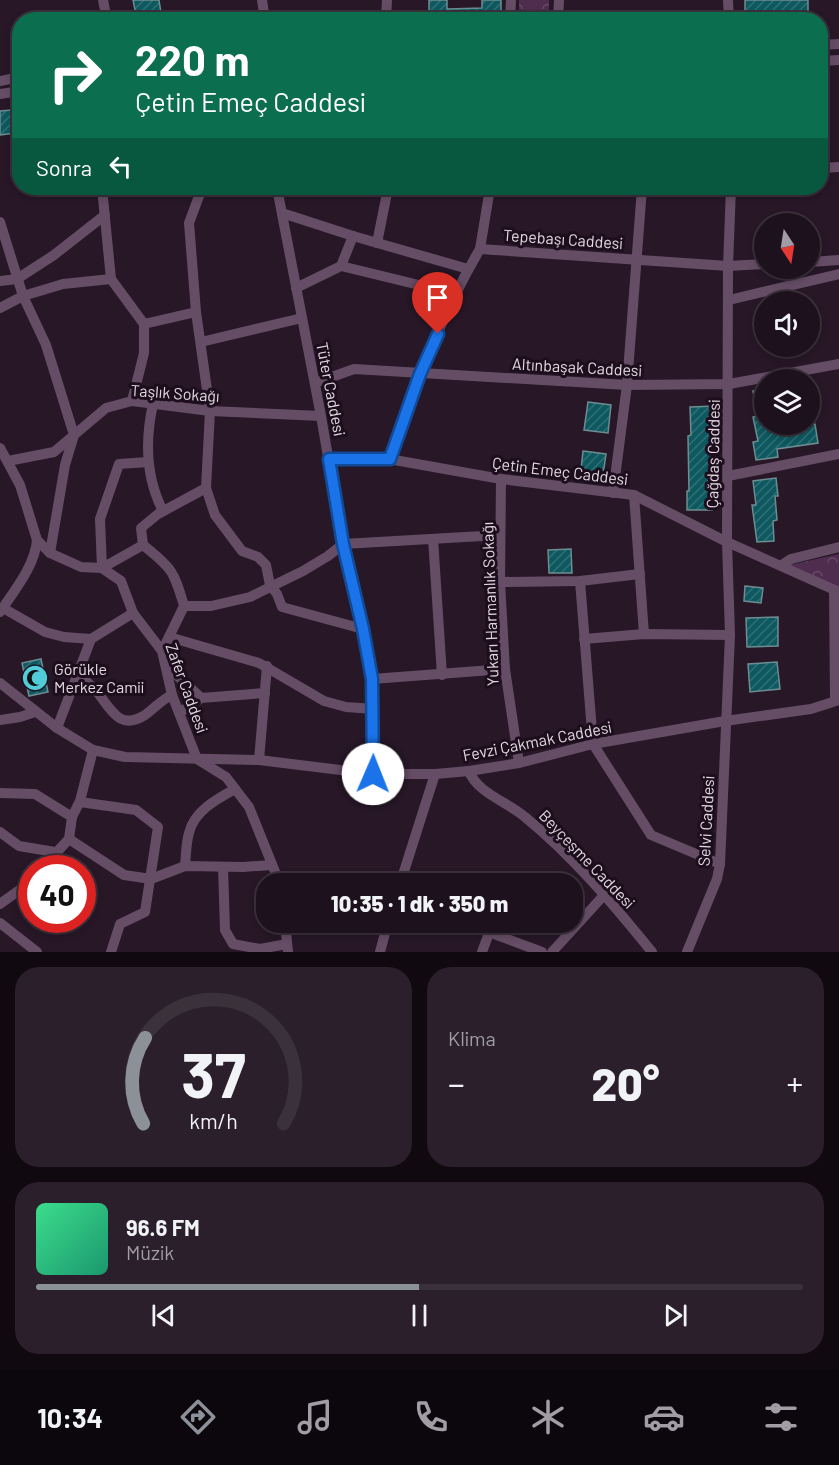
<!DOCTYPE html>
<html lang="tr">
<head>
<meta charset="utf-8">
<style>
  body { margin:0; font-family:Barlow,sans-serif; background:#2a1f2a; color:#f1f3f6; height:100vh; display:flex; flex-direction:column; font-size:22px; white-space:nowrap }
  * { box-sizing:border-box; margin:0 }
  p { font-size:20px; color:#a09da4 }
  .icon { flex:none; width:33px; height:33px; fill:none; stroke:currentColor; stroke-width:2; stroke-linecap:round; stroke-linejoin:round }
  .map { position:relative; height:952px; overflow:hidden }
  .sheet { display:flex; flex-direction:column; gap:15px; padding:15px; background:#100910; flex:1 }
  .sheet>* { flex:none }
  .hud { position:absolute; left:12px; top:12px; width:816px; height:183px; border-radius:24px; box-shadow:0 3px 9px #0003,0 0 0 2px #3b313b; background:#0b6e4f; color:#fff; overflow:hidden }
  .needle { width:39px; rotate:168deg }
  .tools { position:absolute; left:754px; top:213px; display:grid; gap:12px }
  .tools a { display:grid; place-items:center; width:66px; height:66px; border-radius:50%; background:#1d111d; box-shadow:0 3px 9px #0003,0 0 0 2px #3b313b; font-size:30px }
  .speed { position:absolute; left:18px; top:855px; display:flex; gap:12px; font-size:30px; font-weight:700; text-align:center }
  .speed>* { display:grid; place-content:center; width:78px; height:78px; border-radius:50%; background:#1d111d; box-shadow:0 3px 9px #0003,0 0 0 2px #3b313b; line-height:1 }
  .speed .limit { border:9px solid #d22; background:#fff; color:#111 }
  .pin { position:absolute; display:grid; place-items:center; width:51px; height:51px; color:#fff; margin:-62px -26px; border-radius:50% 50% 50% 0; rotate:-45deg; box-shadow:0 0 6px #0007 }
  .pin .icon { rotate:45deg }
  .me { position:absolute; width:66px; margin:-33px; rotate:1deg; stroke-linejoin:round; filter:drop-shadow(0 0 4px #0008) }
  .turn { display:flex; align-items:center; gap:21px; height:126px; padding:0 24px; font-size:27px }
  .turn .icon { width:78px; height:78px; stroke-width:2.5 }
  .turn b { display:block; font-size:42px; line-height:51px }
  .then { display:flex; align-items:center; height:57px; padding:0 24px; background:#0003; gap:12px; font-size:22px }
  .big { font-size:45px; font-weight:800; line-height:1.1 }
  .sheet .widget { flex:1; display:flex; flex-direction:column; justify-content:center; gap:9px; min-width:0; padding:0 21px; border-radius:24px; background:#2a1f2a }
  .sheet .dial { align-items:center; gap:0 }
  .dial svg { height:156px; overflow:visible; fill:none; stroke:#3b313b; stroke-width:7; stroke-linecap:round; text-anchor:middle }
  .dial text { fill:#f1f3f6; stroke:none }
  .song { display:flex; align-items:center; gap:18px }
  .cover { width:72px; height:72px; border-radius:9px; background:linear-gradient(135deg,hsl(150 70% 55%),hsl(160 70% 35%)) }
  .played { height:6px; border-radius:3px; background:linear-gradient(90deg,#8c9099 50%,#3b313b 50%) }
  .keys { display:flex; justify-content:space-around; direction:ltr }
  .heat { display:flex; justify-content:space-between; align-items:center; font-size:33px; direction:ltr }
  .sheet .tiles { flex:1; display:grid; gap:15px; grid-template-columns:1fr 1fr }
  .widget:last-child { grid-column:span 2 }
  .trip { position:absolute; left:256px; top:873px; width:327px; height:60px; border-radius:24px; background:#1d111d; box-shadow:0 3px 9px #0003,0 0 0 2px #3b313b; font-weight:800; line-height:60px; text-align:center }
  .tabs { display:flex; height:96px; justify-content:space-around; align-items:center; background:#0c070c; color:#a09da4 }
  .tabs .icon { width:42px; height:42px }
  .tabs .on { color:#8c9099 }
  .tabs b { font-size:27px; color:#f1f3f6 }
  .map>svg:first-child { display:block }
  .park { fill:url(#park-crowns) }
  .building { fill:url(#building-hatch); stroke:#6c8d91; stroke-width:1.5 }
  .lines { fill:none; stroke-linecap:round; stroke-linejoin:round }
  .minor { stroke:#664d66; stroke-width:10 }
  .route-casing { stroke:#114b97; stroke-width:15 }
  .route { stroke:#1a73e8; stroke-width:10 }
  .labels { text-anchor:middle; stroke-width:6; stroke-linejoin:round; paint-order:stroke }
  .street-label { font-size:16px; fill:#e3d8e2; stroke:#1d0e1d }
  .poi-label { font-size:16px; fill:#e3d8e2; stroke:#1d0e1d; text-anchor:start }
</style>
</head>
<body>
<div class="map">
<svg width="839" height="952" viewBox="0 0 839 952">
  <defs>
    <pattern id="park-crowns" width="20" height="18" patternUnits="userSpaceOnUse" patternTransform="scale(1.5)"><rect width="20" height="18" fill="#4e2d4e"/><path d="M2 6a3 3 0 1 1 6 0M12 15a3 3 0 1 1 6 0" fill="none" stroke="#674b67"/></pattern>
    <pattern id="building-hatch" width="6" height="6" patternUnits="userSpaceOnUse" patternTransform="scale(1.5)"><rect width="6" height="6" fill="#0e585f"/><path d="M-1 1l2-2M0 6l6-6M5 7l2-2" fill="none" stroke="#316f76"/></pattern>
  </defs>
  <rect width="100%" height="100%" fill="#271727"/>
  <g class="park">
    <rect x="519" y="0" width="30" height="19"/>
    <path d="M839,554V659L834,590L789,565Z"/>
  </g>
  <g class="building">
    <path d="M133,0H159L162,20H137Z"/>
    <path d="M429,0H447V9L482,8V0H501V20H429Z"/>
    <rect x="745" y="0" width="63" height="20"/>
    <path d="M11,110L15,133L0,135V111Z"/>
    <path d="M765,388V424H777L778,428L815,424L818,443L777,449L778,457L756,460L753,442L758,441L753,417L758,416L753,391Z"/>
    <path d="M588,402L611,405L608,433L584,430Z"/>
    <path d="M716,406L717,426H714L715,454H713L714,482H712V510H687V491H689L688,436L691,435L690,407Z"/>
    <path d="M583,451L606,454L602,482L580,479Z"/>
    <path d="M776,478L778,496H775L777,520L773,521L774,541L757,542L752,505H756L753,481Z"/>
    <path d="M571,549L572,573H549L548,550Z"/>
    <path d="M745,586L763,588L761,603L744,601Z"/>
    <path d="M778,617V646L747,647L746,618Z"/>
    <path d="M41,659L48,692L29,696L22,663Z"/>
    <path d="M777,662L780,689L750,692L748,664Z"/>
  </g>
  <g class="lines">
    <g class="minor">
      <path d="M103,0L107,20"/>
      <path d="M262,0L265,20"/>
      <path d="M728,0L729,20"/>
      <path d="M386,20L387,0"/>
      <path d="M510,20L511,0"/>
      <path d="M558,20L559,0"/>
      <path d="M820,45L839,44"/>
      <path d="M820,61L839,60"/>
      <path d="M0,81L20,77"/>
      <path d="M0,94L20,91"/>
      <path d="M820,168L839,167"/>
      <path d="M102,188L111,279L144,324"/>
      <path d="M277,188L321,416L343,544L363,629L372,679L373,774"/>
      <path d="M282,213L353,236L468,269"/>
      <path d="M0,222L23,296L46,345L74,435L65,465L50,553"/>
      <path d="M377,243L388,188"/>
      <path d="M480,249L490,188"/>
      <path d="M810,262L839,260"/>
      <path d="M341,266L353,236"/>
      <path d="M0,281L17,279L54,255L105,215"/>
      <path d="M296,288L341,266L456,294"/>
      <path d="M729,300L839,274"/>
      <path d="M0,308L23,296L63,284L111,279"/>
      <path d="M201,342L302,318"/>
      <path d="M315,383L354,369L627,385L729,384L839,364"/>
      <path d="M132,401L144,353V324L196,312"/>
      <path d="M153,404C145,440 146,478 163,511"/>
      <path d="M0,448L20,485L37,540L50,553L81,567L102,568L121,581L133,613L162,651L172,695L197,759L226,777L249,807L280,884"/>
      <path d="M329,459H389L501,479L634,495L727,542L839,592"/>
      <path d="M389,459C415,387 441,315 480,249L728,266L765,264"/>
      <path d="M8,461L54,452L106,408L132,401L210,411L321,416"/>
      <path d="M148,462L119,464L100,519L102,568L143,545L141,528L158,514L206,488L210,411L196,312L189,223L202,188"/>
      <path d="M728,476L839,454"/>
      <path d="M501,479L500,582L505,669L519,763"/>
      <path d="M206,488L215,515L242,551L258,557L266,565L270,585L277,594L282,607L363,629"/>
      <path d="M613,493L627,385L642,188"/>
      <path d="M634,495L644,634"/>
      <path d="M433,539L442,675"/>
      <path d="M343,544L500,535"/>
      <path d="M143,545C172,568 174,571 184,606L166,643"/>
      <path d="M782,565L791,559L839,547"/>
      <path d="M580,581L593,744L651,835L720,864"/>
      <path d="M500,582L580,581L640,574"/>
      <path d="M834,590L835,701"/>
      <path d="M184,606H211L250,597L303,571L328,556L343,544"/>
      <path d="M3,608L45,632L64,637L91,639"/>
      <path d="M0,612C14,591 35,566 37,540"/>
      <path d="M169,637L259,663L324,701L346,707L374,709"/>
      <path d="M584,639L644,634L730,635"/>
      <path d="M166,665L201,698"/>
      <path d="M78,674C85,680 92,686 98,693C111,710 120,731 145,715C155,708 161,700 172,695"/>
      <path d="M372,679L505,669"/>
      <path d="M0,683L57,728L93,750L125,757L259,760L373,774H435L469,771L519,763L593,744L725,721L811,709L839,700"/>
      <path d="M179,713L201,698L265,693"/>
      <path d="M0,720L20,717L35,712"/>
      <path d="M57,728L91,639L133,613"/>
      <path d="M259,760L267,666"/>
      <path d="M469,771C477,793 508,802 525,817C573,856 613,904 652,952"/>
      <path d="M0,793L35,794L72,817"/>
      <path d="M80,802L136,810L158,827L145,912L120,924L111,952"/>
      <path d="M0,832L19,846L55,852"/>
      <path d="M69,839L124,875L151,879L185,866L243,867L272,865"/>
      <path d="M185,866C186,855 186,843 189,833C194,811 217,799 235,789"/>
      <path d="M223,867L225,930L233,944L260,949L287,944"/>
      <path d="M42,868L69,839L72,817L80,801L93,750"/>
      <path d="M400,884L435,774"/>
      <path d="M0,904L32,881"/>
      <path d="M285,922L288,952"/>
      <path d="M462,922L542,952"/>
      <path d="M0,923L37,952"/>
      <path d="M380,952L388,922"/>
      <path d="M482,952L489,933"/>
      <path d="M552,952L605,894"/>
      <path d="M687,952L717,879L720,864L730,635L727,542L728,266L731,188"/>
    </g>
  </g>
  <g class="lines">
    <g class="route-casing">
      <path id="route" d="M373,774L372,679L363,629L343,544L329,459H390L420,374L438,334"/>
    </g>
    <use href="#route" class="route"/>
  </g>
  <defs>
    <g id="mosque-disc" transform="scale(1.35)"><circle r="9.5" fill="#52cbd9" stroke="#1d0e1d"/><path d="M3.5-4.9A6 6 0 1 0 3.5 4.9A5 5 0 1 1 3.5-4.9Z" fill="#111"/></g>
  </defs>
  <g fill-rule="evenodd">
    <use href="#mosque-disc" x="35" y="678"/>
  </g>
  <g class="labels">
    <g class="street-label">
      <text transform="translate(563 239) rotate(4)" y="6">Tepebaşı Caddesi</text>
      <text transform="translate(577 367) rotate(3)" y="6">Altınbaşak Caddesi</text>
      <text transform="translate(331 389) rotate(79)" y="6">Tüter Caddesi</text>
      <text transform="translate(175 393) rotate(4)" y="6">Taşlık Sokağı</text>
      <text transform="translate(713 454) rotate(-89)" y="6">Çağdaş Caddesi</text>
      <text transform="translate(560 471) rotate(7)" y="6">Çetin Emeç Caddesi</text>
      <text transform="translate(490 604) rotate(-92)" y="6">Yukarı Harmanlık Sokağı</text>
      <text transform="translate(187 688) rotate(70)" y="6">Zafer Caddesi</text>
      <text transform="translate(537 741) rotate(-11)" y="6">Fevzi Çakmak Caddesi</text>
      <text transform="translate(706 821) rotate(-87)" y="6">Selvi Caddesi</text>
      <text transform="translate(587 859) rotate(46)" y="6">Beyçeşme Caddesi</text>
    </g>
    <g class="poi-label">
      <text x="54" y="675">Görükle<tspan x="54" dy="18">Merkez Camii</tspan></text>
    </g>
  </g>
</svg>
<div class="tools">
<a><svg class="needle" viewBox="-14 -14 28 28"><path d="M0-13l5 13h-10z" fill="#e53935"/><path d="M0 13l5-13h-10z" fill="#a09da4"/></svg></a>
<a><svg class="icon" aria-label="sound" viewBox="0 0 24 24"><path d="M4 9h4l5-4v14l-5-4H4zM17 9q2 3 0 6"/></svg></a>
<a><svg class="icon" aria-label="layers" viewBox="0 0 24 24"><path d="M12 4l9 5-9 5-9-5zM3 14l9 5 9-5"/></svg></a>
</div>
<div class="speed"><div class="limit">40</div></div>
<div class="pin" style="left:438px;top:334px;background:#d93025"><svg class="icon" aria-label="arrive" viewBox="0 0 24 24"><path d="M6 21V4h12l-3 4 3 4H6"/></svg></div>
<svg class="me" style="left:373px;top:774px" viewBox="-20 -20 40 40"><circle r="19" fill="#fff"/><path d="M0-13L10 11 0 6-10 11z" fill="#1a73e8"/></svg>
<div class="trip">10:35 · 1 dk · 350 m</div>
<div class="hud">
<div class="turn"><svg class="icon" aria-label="right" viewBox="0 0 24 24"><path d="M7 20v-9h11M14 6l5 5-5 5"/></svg><div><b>220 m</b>Çetin Emeç Caddesi</div></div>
<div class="then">Sonra<svg class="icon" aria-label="left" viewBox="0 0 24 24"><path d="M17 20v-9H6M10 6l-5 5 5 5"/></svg></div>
</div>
</div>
<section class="sheet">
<div class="tiles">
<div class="widget dial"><svg viewBox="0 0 100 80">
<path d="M14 69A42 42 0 1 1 86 69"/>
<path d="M14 69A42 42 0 0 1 15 25" stroke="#8c9099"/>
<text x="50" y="56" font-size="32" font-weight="700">37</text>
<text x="50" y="72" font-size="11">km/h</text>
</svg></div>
<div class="widget"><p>Klima</p>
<div class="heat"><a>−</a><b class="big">20°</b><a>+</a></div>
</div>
<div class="widget">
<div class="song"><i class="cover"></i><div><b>96.6 FM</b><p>Müzik</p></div></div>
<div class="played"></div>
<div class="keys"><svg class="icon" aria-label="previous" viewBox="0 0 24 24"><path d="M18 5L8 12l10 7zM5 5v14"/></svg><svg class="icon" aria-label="pause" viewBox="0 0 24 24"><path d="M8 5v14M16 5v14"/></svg><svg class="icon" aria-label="next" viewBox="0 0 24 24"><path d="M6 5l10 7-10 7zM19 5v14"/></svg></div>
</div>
</div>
</section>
<nav class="tabs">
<b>10:34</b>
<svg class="icon on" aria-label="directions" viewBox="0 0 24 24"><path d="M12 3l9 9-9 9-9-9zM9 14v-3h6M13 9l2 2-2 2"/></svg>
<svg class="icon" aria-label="music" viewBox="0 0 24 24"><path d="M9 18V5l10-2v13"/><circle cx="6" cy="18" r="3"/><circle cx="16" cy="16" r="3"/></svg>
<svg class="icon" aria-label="phone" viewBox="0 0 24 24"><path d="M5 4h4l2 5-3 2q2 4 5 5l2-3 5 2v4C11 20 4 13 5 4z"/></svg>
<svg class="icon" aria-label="climate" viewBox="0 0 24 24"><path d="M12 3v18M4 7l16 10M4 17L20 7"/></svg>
<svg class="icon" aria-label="car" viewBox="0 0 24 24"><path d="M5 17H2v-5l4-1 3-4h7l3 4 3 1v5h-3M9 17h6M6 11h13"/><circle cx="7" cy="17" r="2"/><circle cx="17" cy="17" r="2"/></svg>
<svg class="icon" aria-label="filters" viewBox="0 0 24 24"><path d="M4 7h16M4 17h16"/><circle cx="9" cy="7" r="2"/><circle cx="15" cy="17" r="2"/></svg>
</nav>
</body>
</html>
